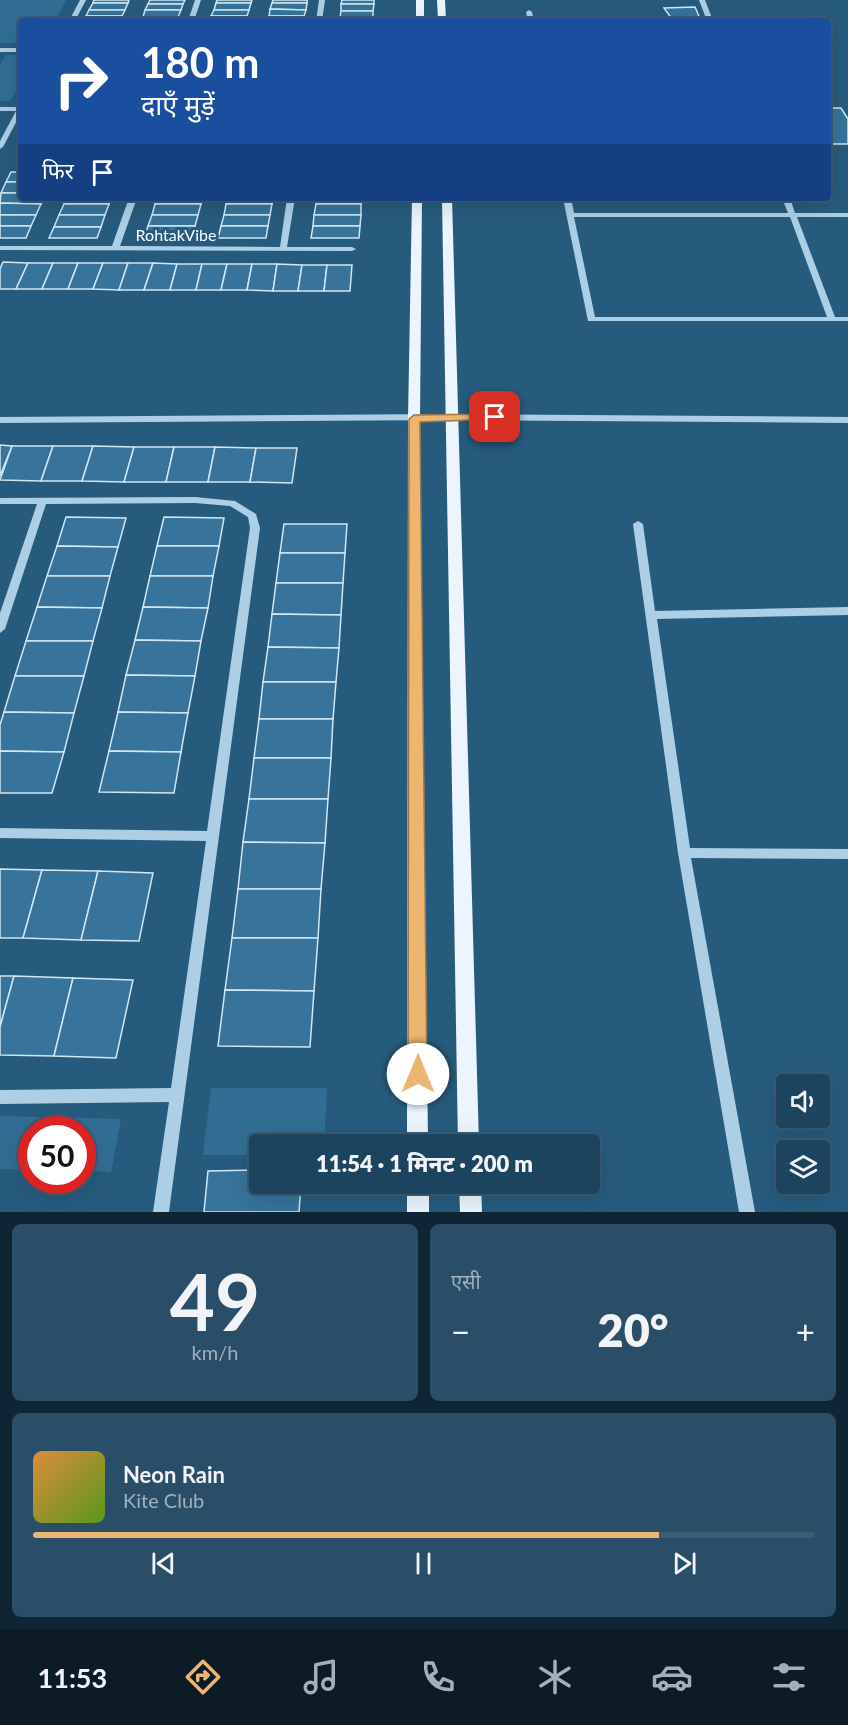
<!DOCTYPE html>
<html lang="hi">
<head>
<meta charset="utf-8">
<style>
  body { margin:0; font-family:Lato,"Noto Sans Devanagari",sans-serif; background:#2a4e67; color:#f1f3f6; height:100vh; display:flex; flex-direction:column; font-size:22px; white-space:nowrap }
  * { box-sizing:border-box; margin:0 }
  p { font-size:20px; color:#a0b0bc }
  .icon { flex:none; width:33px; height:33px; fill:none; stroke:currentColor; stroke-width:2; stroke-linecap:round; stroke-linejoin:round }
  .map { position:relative; height:1212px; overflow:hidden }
  .sheet { display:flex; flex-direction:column; gap:12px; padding:12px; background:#102534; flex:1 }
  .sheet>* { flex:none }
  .banner { position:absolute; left:18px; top:18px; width:813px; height:183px; border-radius:6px; box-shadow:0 6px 24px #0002,0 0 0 2px #3b5c73; background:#1a4fa0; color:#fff; overflow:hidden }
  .fabs { position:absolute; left:776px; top:1074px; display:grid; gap:12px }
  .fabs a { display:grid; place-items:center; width:54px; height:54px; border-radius:6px; background:#1d445e; box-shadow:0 6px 24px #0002,0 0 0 2px #3b5c73; font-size:30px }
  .speed { position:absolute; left:18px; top:1116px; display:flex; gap:12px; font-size:30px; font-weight:700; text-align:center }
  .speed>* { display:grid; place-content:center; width:78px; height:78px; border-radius:50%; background:#1d445e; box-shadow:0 6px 24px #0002,0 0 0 2px #3b5c73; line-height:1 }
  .speed .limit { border:9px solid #d22; background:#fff; color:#111 }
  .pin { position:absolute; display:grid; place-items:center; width:51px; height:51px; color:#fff; margin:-26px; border-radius:12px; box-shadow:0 3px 9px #0006 }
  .me { position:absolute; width:66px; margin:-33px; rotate:0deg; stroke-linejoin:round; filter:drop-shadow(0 0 4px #0008) }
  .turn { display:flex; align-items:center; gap:21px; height:126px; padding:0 24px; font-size:27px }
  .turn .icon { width:78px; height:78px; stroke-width:2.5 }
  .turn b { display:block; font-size:42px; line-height:51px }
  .then { display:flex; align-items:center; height:57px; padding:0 24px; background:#0003; gap:12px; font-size:22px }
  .big { font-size:45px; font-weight:800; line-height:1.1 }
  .sheet .card { flex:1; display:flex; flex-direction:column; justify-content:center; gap:9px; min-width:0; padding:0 21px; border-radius:9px; background:#2a4e67 }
  .sheet .dial { align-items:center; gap:0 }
  .dial b { font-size:78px; line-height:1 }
  .song { display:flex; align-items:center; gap:18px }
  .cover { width:72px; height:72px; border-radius:9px; background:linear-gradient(135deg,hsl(30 70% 55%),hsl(90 70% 35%)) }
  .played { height:6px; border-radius:3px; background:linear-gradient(90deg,#edb572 80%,#3b5c73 80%) }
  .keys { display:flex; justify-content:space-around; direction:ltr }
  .heat { display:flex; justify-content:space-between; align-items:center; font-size:33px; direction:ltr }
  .sheet .tiles { flex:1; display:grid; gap:12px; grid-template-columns:1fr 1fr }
  .card:last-child { grid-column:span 2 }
  .trip { position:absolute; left:249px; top:1134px; width:351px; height:60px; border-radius:6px; background:#1d445e; box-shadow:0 6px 24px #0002,0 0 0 2px #3b5c73; font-weight:800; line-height:60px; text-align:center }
  .dock { display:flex; height:96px; justify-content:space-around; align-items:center; background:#0c1b26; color:#a0b0bc }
  .dock .icon { width:42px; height:42px }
  .dock .selected { color:#edb572 }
  .dock b { font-size:27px; color:#f1f3f6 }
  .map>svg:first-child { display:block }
  .green { fill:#326e94 }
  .building { fill:#37739a; stroke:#cfe6f4; stroke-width:1.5 }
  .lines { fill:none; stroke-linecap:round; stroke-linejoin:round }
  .minor { fill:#accfe5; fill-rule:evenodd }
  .major { fill:#ecf5fd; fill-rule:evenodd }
  .route { fill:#edb572; stroke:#9a764a; stroke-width:1.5 }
  .labels { text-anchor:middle; stroke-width:6; stroke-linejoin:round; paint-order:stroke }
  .far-street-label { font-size:16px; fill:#fff; stroke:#275b7d }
</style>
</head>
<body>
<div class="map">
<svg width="848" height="1212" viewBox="0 0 848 1212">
  <rect width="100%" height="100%" fill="#275b7d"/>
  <g class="green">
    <path d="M0,0H66L55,21H21V43H0Z"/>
    <path d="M6,55H21V83L10,101H0V65Z"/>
    <path d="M211,1088H327L324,1144H260L259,1155H203Z"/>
    <path d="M0,1116L121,1119L111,1172L83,1171L82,1130H32L31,1170L0,1169Z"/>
  </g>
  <g class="building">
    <path d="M94,0H129L128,3H93Z"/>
    <path d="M150,0H185L183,4H148Z"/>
    <path d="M217,0H252L251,3H216Z"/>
    <path d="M273,0H307V3H272Z"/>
    <path d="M342,0H374V4H341Z"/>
    <path d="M93,3H128L125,10H89Z"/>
    <path d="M216,3H251L249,10H214Z"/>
    <path d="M272,3H307L306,10L270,9Z"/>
    <path d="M148,4H183L181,10H145Z"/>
    <path d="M341,4H374L373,11H341Z"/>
    <path d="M695,7L701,21L672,19L664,8Z"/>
    <path d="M270,9L306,10L304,16H269Z"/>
    <path d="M89,10H125L122,16H86Z"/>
    <path d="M145,10H181L178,17H143Z"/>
    <path d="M214,10H249L247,16H211Z"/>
    <path d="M341,11H373V18H340Z"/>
    <path d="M86,16H122L120,21H83Z"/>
    <path d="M211,16H247L246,21H210Z"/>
    <path d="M269,16H304L303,21H267Z"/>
    <path d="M143,17H178L177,21H141Z"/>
    <path d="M340,18H373V21H339Z"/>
    <path d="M828,108H841L848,119V144H829Z"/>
    <path d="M11,172H21V182H6Z"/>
    <path d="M6,182H21V193H1Z"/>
    <path d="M1,193H21V198H44L41,204L0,203Z"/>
    <path d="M66,198H112L109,204H64Z"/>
    <path d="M157,198H203L201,204H155Z"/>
    <path d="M228,198H273L272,204H226Z"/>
    <path d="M316,198H362L361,204H316Z"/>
    <path d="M0,203L41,204L36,215H0Z"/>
    <path d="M64,204H109L105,215H59Z"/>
    <path d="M155,204H201L198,215H152Z"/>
    <path d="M226,204H272L270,215H224Z"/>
    <path d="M316,204H361V215H314Z"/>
    <path d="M0,215H36L31,226H0Z"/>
    <path d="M59,215H105L101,227H54Z"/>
    <path d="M152,215H198L195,226H148Z"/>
    <path d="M224,215H270L268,226H221Z"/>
    <path d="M314,215H361L360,226H313Z"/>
    <path d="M0,226H31L26,238H0Z"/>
    <path d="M148,226H195L192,238H144Z"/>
    <path d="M221,226H268L266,238H218Z"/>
    <path d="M313,226H360L359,238H311Z"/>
    <path d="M54,227H101L97,238H49Z"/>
    <path d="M3,262L28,263L16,289H0V269Z"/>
    <path d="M28,263H53L42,289H16Z"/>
    <path d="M53,263H78L68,289H42Z"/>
    <path d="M78,263H103L93,289H68Z"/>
    <path d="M103,263H128L119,290L93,289Z"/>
    <path d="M128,263H153L144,290H119Z"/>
    <path d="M153,263L177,264L170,290H144Z"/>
    <path d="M177,264H202L196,290H170Z"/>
    <path d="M202,264H227L221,290H196Z"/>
    <path d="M227,264H252L247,290H221Z"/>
    <path d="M252,264H277L273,291L247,290Z"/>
    <path d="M277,264L302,265L298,291H273Z"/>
    <path d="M302,265H327L324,291H298Z"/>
    <path d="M327,265H352L350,291H324Z"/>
    <path d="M0,445L12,446L0,476Z"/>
    <path d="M12,446H53L41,481L0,480Z"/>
    <path d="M53,446H93L82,481H41Z"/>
    <path d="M93,446L134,447L124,482L82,481Z"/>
    <path d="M134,447H174L166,482H124Z"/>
    <path d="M174,447H215L208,482H166Z"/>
    <path d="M215,447L256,448L250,482H208Z"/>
    <path d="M256,448H297L292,483L250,482Z"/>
    <path d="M66,517L126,518L118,547L57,546Z"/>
    <path d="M164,517L224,518L219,546H157Z"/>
    <path d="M284,524H347L345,553H280Z"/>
    <path d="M57,546L118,547L110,576H47Z"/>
    <path d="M157,546H219L213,576H150Z"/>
    <path d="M280,553H345L343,583H276Z"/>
    <path d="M47,576H110L102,608L37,607Z"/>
    <path d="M150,576H213L208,608L143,607Z"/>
    <path d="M276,583H343L341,615L272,614Z"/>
    <path d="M37,607L102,608L93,641H26Z"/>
    <path d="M143,607L208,608L201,641L135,640Z"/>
    <path d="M272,614L341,615L339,648L268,647Z"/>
    <path d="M135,640L201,641L195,676L126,675Z"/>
    <path d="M26,641H93L84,676H15Z"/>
    <path d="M268,647L339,648L336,682H263Z"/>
    <path d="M126,675L195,676L188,713L118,712Z"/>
    <path d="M15,676H84L74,713L4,712Z"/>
    <path d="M263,682H336L333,719H259Z"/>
    <path d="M4,712L74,713L64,752L0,751V725Z"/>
    <path d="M118,712L188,713L181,752L109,751Z"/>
    <path d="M259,719H333L331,758H254Z"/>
    <path d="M0,751L64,752L52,793H0Z"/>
    <path d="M109,751L181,752L174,793L99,792Z"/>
    <path d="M254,758H331L328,799H249Z"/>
    <path d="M249,799H328L325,843L243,842Z"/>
    <path d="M243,842L325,843L321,889H238Z"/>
    <path d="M0,869L42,870L23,938H0Z"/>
    <path d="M42,870L98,871L81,940L23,938Z"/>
    <path d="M98,871L153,873L139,941L81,940Z"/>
    <path d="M238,889H321L318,938H232Z"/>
    <path d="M232,938H318L314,991L225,990Z"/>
    <path d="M0,976H14L0,1027Z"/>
    <path d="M14,976L73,978L54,1056L0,1055V1027Z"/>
    <path d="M73,978L133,980L116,1058L54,1056Z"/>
    <path d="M225,990L314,991L310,1047L218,1046Z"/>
    <path d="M260,1170V1184H301L299,1212H204L208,1171Z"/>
  </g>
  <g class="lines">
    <g class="minor">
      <path d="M80,0H86L75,21H69Z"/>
      <path d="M195,0H201L194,21H188Z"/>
      <path d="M319,0H325L322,21H316Z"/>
      <path d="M699,0H705L713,21H707Z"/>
      <path d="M529,10L532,12L534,21H528L526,12Z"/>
      <rect x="0" y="48" width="21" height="4"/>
      <path d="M0,107H21V113L3,147L0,149V141L16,111H0Z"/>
      <path d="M129,198H137L120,246L280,247L287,198H295L287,247H352L356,249L352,251L0,250V246H112Z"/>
      <path d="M563,198H571L574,213H788L782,198H790L795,213H848V217H797L835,317H848V321H588ZM574,217H790L827,317H595Z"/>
      <path d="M450,414L848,417V423L450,420L0,423V417Z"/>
      <path d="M195,497L235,501L256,514L260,528L169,1212H153L169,1102L0,1104V1090L171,1088L206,841L0,838V828L207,831L250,528L248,517L230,506L195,503L46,504L5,629L0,633V613L37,504H0V498Z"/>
      <path d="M638,521L643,524L655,611L848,607V615L657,619L690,848L848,849V859L691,858L755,1212H739L678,853L633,524Z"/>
    </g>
    <g class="major">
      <rect x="416" y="0" width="8" height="21"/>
      <path d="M437,0H445L446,21H438Z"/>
      <path d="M412,198H422L420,419L428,1144H407L408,419Z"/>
      <path d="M442,198H452L479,1144H458Z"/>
      <rect x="407" y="1184" width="22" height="28"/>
      <path d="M459,1184H481L482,1212H460Z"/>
    </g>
  </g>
  <path class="route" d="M495,414L499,415V419L420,422L427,1074L424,1080L418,1083L411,1080L408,1074L409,419L414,415Z"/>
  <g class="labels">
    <g class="far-street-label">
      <text x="176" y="241">RohtakVibe</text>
    </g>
  </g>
</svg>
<div class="fabs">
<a><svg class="icon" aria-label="sound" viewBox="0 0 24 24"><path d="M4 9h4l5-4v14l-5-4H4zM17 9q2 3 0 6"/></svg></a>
<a><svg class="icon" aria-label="layers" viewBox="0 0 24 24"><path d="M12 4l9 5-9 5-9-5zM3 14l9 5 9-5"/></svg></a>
</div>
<div class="speed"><div class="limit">50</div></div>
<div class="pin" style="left:495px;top:417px;background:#d93025"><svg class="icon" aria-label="arrive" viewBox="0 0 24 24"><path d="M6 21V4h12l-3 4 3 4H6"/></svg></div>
<svg class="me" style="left:418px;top:1074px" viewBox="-20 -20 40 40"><circle r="19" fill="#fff"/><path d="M0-13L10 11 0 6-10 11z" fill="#edb572"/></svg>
<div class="trip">11:54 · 1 मिनट · 200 m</div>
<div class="banner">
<div class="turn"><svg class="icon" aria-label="right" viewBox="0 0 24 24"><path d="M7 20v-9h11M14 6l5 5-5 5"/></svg><div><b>180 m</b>दाएँ मुड़ें</div></div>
<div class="then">फिर<svg class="icon" aria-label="arrive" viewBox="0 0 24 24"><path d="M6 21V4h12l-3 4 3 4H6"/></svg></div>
</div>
</div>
<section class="sheet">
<div class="tiles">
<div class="card dial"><b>49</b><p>km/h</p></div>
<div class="card"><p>एसी</p>
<div class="heat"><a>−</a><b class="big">20°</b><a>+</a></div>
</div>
<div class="card">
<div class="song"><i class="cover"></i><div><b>Neon Rain</b><p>Kite Club</p></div></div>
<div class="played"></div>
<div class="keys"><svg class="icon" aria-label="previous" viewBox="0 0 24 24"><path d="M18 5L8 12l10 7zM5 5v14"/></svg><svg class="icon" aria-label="pause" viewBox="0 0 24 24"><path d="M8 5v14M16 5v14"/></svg><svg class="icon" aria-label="next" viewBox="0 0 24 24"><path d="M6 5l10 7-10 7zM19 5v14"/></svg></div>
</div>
</div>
</section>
<nav class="dock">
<b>11:53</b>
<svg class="icon selected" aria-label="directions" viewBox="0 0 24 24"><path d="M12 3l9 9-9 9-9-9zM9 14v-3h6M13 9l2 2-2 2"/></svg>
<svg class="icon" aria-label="music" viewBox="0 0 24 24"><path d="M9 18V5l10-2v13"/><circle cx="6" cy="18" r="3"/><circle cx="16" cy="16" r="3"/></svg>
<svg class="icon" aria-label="phone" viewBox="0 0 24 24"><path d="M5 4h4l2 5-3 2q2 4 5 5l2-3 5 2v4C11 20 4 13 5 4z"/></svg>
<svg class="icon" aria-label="climate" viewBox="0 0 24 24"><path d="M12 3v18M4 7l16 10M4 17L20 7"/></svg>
<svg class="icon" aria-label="car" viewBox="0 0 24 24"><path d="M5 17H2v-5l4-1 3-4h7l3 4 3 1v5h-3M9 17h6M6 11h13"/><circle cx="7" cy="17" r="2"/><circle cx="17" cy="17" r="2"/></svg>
<svg class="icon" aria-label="filters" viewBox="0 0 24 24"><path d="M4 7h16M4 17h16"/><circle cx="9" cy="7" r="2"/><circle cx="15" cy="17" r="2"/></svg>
</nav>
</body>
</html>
